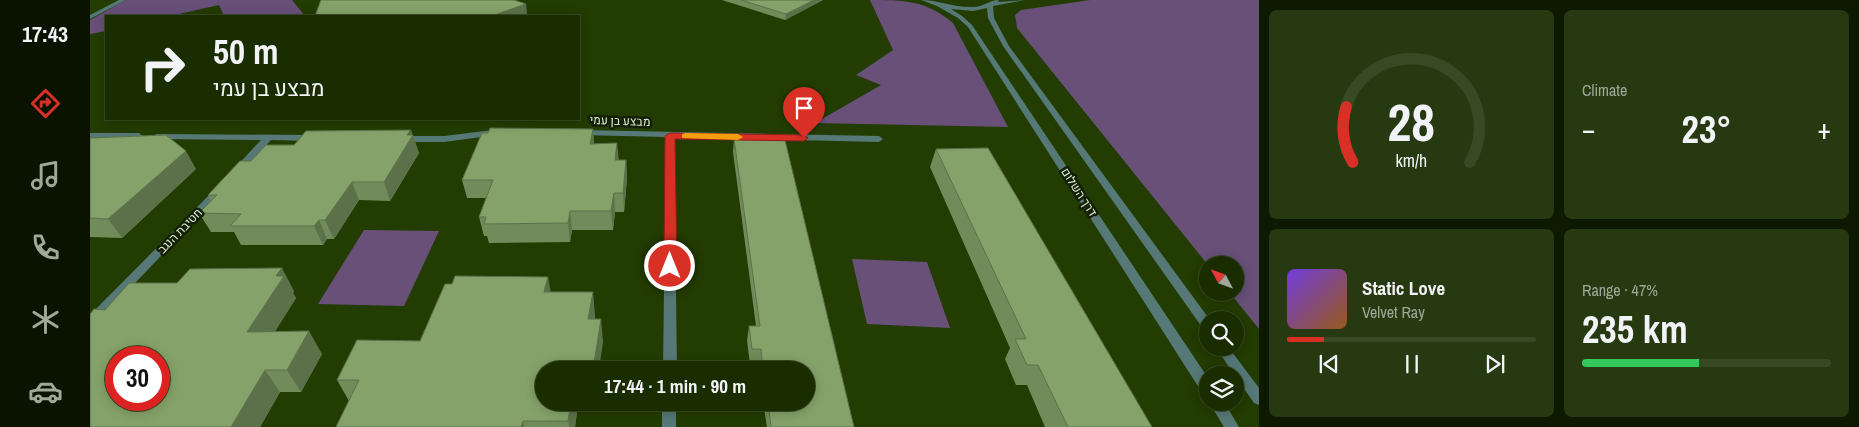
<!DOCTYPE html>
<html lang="en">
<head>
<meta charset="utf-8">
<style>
  body { margin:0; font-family:"Archivo Narrow",Heebo,sans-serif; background:#273910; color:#f1f3f6; height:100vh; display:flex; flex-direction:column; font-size:19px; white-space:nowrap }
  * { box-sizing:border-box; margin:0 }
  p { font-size:16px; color:#9fa899 }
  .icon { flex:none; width:28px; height:28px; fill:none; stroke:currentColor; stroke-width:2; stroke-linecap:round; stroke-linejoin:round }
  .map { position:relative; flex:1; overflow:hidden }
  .panel { display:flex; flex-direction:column; gap:10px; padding:10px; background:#0e1901; width:600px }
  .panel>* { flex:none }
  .banner { position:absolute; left:15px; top:15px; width:475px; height:105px; border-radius:0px; box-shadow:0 2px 12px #0003,0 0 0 1px #384923; background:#1a2d01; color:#f1f3f6; overflow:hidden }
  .needle { width:32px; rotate:311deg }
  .controls { position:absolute; left:1109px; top:256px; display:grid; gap:10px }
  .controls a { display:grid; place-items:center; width:45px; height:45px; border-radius:50%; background:#1a2d01; box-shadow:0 2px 12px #0003,0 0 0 1px #384923; font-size:25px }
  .speed { position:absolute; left:15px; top:346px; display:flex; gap:10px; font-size:25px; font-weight:700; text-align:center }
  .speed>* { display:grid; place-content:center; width:65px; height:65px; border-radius:50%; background:#1a2d01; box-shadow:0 2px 12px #0003,0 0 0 1px #384923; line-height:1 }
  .speed .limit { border:8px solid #d22; background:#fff; color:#111 }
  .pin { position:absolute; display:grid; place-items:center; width:42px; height:42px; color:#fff; margin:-51px -21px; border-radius:50% 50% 50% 0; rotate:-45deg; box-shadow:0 0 5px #0007 }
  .pin .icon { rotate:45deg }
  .me { position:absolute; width:55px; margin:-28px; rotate:0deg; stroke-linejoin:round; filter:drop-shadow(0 0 4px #0008) }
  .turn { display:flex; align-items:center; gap:18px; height:105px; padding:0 25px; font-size:22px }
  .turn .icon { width:65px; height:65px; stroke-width:2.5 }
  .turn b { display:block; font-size:35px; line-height:42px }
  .big { font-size:38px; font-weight:700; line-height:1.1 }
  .panel .widget { flex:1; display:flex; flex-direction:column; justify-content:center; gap:8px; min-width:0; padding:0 18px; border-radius:8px; background:#273910 }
  .panel .dial { align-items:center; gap:0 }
  .dial svg { height:130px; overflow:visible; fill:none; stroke:#384923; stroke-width:7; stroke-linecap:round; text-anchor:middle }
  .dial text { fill:#f1f3f6; stroke:none }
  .song { display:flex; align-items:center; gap:15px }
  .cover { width:60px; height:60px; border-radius:8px; background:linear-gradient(135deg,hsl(260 70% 55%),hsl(30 70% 35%)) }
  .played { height:5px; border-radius:2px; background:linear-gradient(90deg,#d93025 15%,#384923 15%) }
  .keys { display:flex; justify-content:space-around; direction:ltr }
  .heat { display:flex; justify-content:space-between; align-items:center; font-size:28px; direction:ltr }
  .charge { height:8px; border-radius:4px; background:linear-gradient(90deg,#34c759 47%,#384923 0) }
  .panel .tiles { flex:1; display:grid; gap:10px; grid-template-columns:repeat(2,1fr) }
  .trip { position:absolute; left:445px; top:361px; width:280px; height:50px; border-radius:25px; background:#1a2d01; box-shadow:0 2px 12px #0003,0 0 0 1px #384923; font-weight:700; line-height:50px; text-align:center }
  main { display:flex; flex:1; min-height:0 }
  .tab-bar { display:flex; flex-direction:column; width:90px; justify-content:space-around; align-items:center; background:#0a1200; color:#9fa899 }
  .tab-bar .icon { width:35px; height:35px }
  .tab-bar .current { color:#d93025 }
  .tab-bar b { font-size:22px; color:#f1f3f6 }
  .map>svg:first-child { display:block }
  .green { fill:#685079 }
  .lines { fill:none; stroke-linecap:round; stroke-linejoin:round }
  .minor { fill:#567977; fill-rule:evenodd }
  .tertiary { fill:#567977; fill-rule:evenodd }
  .wall { fill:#728b5a }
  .shaded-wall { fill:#5c714a }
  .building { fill:#84a269; stroke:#5c714a; fill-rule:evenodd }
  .route { fill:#d93025; stroke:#8d1f18 }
  .slow { fill:#f59e0b }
  .labels { text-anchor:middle; stroke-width:5; stroke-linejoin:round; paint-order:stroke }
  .street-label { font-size:12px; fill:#deefd1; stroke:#141f08 }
</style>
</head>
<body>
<main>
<nav class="tab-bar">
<b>17:43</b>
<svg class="icon current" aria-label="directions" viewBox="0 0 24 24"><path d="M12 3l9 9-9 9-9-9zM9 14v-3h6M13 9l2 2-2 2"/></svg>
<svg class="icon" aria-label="music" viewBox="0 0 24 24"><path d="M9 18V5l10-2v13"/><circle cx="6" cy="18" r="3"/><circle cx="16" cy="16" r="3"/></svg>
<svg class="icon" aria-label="phone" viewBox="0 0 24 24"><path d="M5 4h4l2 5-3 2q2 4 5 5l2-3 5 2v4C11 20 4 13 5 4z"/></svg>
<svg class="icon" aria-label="climate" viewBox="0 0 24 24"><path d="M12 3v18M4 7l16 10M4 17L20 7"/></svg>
<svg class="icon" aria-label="car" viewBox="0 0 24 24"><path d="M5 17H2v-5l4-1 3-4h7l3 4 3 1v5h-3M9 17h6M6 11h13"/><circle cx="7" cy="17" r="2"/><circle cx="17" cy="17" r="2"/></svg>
</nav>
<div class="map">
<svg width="1169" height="427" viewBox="0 0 1169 427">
  <rect width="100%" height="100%" fill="#233c01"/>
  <g class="green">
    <path d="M36,0H202L215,16H134L129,5L80,16H16V31L0,34V20Z"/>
    <path d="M780,0C813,0 836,0 863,23L918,127L725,123L791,85L766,75L803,50Z"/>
    <path d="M1000,0H1169V329L1140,293L1145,292V265H1118L927,28L925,15L931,10Z"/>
    <path d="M274,230L349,231L314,306L228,304Z"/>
    <path d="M762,259L837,262L860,328L777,324Z"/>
  </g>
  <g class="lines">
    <g class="minor">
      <path d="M29,0H36L0,19V15Z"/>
      <path d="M411,129L415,132L414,134L354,142H311L307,139L311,136H354Z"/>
      <path d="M491,130L789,136L793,139L789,142L584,137L587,370H573L576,137L488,135V131Z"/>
      <path d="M0,133H49L53,136L49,139H0Z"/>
      <path d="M66,134L224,135L228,138L224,141L181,140L150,173L147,174L142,171L144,169L171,140L63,139L62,137Z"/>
      <path d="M130,186L133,187L135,189L133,191L4,326L0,328V315L127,187Z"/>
      <rect x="572" y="402" width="14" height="25"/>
    </g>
    <g class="tertiary">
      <path d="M831,0C848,0 865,8 883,7C893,7 900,0 909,0L908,2L935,0L903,6L904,18L919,46L1120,320H1118V332L1114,330L913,46L898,18L897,8L883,11L861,9L872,16L882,25L1118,378V396L1113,394L878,27L868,18L847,6Z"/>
      <path d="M1126,348H1139L1169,388V405L1164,403Z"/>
      <path d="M1119,402H1134L1149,427H1134Z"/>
    </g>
  </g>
  <g class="wall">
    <path d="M632,0H733L695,20Z"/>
    <path d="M503,129L504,144L528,160H536L537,178L534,212H525L523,230H482L480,242L399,243L397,236H394L389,217L396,198H377L372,180Z"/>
    <path d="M322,135L329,153L300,201L269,200L244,239H237L233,245H151L144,232H121L109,213L121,201L118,195L161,161L204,145Z"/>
    <path d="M0,138L106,169L32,238L0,237Z"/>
    <path d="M644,139L764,427H677L673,402H716V370H669V364H660L657,341L659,326H666L643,152Z"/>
    <path d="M846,149L1062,427H955L937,385H926L915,359L920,348L840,167Z"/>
    <path d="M204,291L203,293L206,298L185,331L232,354L211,392H190L170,427H0L15,310Z"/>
    <path d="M461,292L505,315V319L513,342L454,370V402H504V404H488L485,427H246L259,401L247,380L330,341Z"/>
  </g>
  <g class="shaded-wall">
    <path d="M724,0H733L695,20L696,14Z"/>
    <path d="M436,4L437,14L432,16H402Z"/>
    <path d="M503,129L504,147L500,144Z"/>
    <path d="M321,130L329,153L300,201L294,182Z"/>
    <path d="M527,143L529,161L525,160Z"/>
    <path d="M96,151L106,169L32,238L18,219Z"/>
    <path d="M536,160L537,178L534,212L533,193Z"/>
    <path d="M262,182L269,200L244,239L235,220Z"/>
    <path d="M524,193L525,212L523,230L521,211Z"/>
    <path d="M480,211L482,230L480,242L478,223Z"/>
    <path d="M229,220L237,239L233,245L224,226Z"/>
    <path d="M192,268L204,291L203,293L206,298L171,354L157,332L186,276Z"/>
    <path d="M458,277L462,299L454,292Z"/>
    <path d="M503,292L505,315L501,341L498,319Z"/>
    <path d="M511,319L513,342L509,370H503Z"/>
    <path d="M219,331L232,354L211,392L197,370Z"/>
    <path d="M175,370L190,392L170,427H141Z"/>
    <path d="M481,402H488V404L485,427H479L478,421Z"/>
    <path d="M433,421L434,427H431Z"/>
  </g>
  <g class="building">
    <path d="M231,0H424L436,4L402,16H225Z"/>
    <path d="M651,0H724L696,14Z"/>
    <path d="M400,128L503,129L500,144L527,143L525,160H536L533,193H524L521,211H480L478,223L394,224L396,217H389L403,180H372L392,133H398Z"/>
    <path d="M321,130L317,135H323L294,182H262L235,220H229L224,226H140L151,214L109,213L127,195H118L150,161H161L176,145H204L216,131Z"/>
    <path d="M76,135L96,151L18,219L0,218V138Z"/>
    <path d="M694,136L764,427H681L678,402H716V370H673L671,349H662L659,326H670L644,139Z"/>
    <path d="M898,148L1062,427H978L948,365H937L925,339H936L846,149Z"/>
    <path d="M192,268L186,276H194L157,332L219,331L197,370H175L141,427H0V314L4,309L15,310L39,283H87L100,269ZM26,358H69V400H26Z"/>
    <path d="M365,276L458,277L454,292H503L498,319H511L503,370H454V402H481L478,421H433L431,427H246L269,380H247L267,340L330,341L355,284H362Z"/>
  </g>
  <path class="route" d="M580,133L714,135L718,138L714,141L585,139L587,266L580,271L574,266L575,136Z"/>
  <path class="slow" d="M595,133L648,134L653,137L648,140L592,138V134Z"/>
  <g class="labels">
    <g class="street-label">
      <text transform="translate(530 121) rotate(2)" y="4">מבצע בן עמי</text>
      <text transform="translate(989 192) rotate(57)" y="4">דרך השלום</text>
      <text transform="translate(90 231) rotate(-46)" y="4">חטיבת הנגב</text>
    </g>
  </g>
</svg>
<div class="controls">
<a><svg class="needle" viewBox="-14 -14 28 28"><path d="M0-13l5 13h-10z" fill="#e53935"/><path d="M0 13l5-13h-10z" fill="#9fa899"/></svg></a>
<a><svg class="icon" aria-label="search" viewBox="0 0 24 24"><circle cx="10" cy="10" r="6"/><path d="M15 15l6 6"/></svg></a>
<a><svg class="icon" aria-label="layers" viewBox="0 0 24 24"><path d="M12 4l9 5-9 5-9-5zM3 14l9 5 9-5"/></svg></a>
</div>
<div class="speed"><div class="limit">30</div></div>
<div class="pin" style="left:714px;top:138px;background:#d93025"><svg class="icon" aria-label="arrive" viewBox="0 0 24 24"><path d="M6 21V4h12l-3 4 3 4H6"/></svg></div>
<svg class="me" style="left:580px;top:266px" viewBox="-20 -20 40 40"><circle r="17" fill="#d93025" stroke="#fff" stroke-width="3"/><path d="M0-11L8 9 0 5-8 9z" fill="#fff"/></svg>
<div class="trip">17:44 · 1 min · 90 m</div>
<div class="banner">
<div class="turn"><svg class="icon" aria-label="right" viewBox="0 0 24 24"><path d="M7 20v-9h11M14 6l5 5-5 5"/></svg><div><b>50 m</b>מבצע בן עמי</div></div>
</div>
</div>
<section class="panel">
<div class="tiles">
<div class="widget dial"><svg viewBox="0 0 100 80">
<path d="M14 69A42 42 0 1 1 86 69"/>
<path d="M14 69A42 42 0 0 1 10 35" stroke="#d93025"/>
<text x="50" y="56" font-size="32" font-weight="700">28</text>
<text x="50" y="72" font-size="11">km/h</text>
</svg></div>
<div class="widget"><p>Climate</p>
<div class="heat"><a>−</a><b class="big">23°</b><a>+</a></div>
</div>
<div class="widget">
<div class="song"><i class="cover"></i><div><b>Static Love</b><p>Velvet Ray</p></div></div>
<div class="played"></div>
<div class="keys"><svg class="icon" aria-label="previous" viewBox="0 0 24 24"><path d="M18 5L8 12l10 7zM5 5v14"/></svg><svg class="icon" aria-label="pause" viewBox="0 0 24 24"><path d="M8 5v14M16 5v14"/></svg><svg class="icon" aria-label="next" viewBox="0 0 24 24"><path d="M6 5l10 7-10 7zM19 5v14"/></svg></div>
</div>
<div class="widget"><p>Range · 47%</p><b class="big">235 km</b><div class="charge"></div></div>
</div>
</section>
</main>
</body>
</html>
